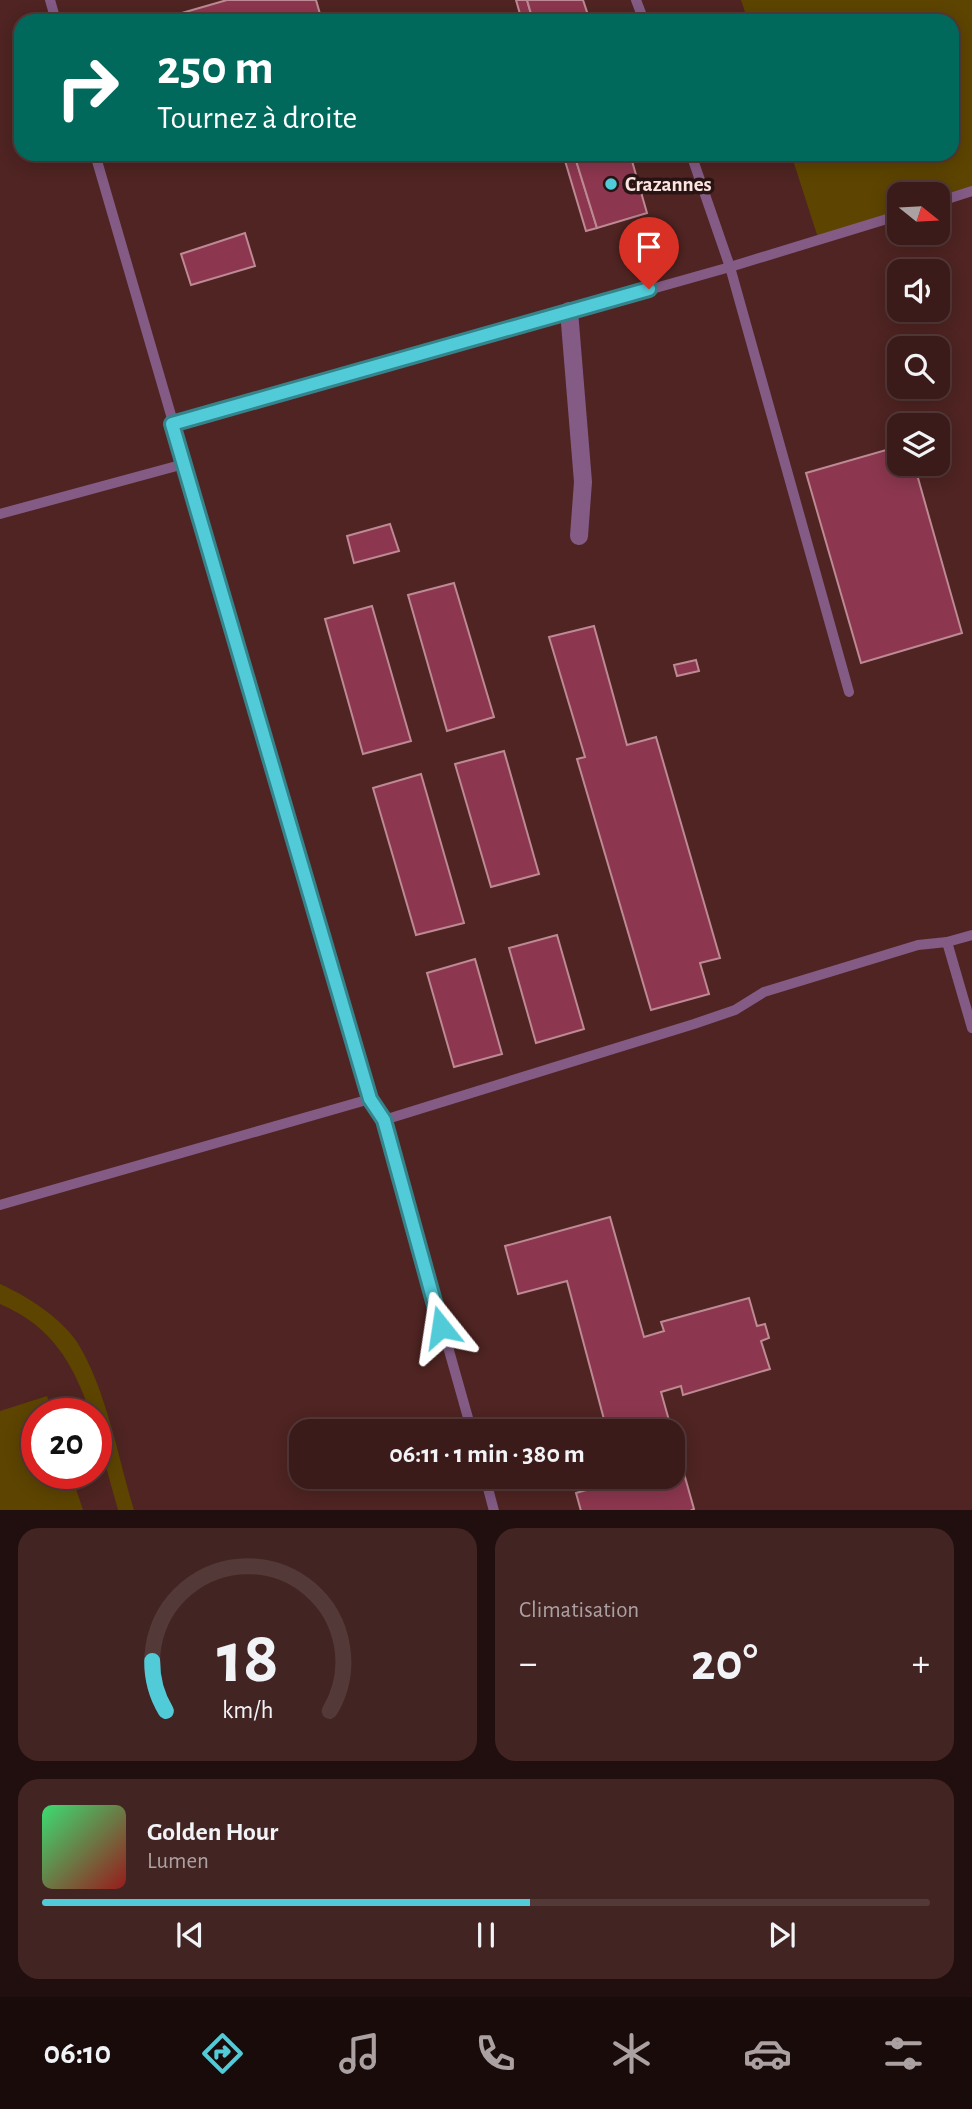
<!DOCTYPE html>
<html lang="fr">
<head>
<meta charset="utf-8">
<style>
  body { margin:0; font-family:"Alegreya Sans",sans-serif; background:#422423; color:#f1f3f6; height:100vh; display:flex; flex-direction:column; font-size:26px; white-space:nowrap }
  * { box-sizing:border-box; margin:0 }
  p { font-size:23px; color:#aca1a2 }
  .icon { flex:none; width:38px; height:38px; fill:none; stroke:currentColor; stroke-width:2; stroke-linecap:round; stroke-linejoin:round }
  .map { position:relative; height:1510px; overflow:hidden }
  .sheet { display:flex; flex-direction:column; gap:18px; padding:18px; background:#200f0e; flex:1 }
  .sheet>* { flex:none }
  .top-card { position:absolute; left:14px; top:14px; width:945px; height:147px; border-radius:21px; box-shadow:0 4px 18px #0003,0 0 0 2px #543939; background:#00695c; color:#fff; overflow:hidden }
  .needle { width:46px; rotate:108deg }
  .fabs { position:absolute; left:887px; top:182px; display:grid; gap:14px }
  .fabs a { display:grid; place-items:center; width:63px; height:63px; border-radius:14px; background:#3b1b1a; box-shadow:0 4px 18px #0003,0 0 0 2px #543939; font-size:35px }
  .speed { position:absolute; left:21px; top:1398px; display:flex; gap:14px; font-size:35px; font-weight:700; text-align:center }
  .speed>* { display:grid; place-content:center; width:91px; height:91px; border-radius:50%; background:#3b1b1a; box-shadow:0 4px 18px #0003,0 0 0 2px #543939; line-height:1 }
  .speed .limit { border:10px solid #d22; background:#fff; color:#111 }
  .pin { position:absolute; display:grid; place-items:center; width:60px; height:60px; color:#fff; margin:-72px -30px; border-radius:50% 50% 50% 0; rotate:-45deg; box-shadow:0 0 7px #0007 }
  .pin .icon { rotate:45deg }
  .me { position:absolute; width:77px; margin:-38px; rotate:345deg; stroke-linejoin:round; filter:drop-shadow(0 0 5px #0008) }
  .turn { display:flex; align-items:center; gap:24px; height:147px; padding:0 28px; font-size:32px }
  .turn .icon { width:91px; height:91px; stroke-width:2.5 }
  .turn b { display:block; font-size:49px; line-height:60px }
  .big { font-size:52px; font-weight:700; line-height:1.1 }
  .sheet .widget { flex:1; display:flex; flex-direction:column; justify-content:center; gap:10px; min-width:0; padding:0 24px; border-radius:21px; background:#422423 }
  .sheet .dial { align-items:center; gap:0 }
  .dial svg { height:182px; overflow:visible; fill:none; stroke:#543939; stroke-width:7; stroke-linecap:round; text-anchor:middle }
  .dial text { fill:#f1f3f6; stroke:none }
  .song { display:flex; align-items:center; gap:21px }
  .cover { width:84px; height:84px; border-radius:10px; background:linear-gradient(135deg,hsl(140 70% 55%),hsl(0 70% 35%)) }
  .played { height:7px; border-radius:4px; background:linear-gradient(90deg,#52cbd8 55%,#543939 55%) }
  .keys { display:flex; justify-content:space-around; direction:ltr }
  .heat { display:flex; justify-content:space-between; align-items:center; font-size:38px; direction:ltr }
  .sheet .tiles { flex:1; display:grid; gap:18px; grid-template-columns:1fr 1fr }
  .widget:last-child { grid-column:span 2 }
  .trip { position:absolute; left:289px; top:1419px; width:396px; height:70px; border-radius:21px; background:#3b1b1a; box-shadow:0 4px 18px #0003,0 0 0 2px #543939; font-weight:700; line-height:70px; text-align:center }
  .dock { display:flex; height:112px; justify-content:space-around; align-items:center; background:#180b0a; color:#aca1a2 }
  .dock .icon { width:49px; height:49px }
  .dock .on { color:#52cbd8 }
  .dock b { font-size:32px; color:#f1f3f6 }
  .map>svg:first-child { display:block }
  .green { fill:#5d4400 }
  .building { fill:#8c374f; stroke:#bd8a94; stroke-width:2 }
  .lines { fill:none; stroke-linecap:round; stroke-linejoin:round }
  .lane { stroke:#835b85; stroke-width:10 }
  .street { stroke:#835b85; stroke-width:18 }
  .route-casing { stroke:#35848c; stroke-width:18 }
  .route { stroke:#52cbd8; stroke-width:12 }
  .poi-dot { fill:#52cbd8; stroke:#281513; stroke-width:2.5 }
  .labels { text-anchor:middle; stroke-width:7; stroke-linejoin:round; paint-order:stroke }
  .poi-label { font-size:21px; font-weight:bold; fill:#fce5e2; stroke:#281513; text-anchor:start }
</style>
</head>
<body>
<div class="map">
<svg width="972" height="1511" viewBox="0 0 972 1511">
  <rect width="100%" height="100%" fill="#4f2422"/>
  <g class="green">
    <path d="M741,0H972V191L938,202V194H900L899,215L819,241L791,154H952V21H748Z"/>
    <path d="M0,1284C27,1296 60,1317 77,1342C106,1388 118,1458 134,1510H118L96,1431V1414H91C72,1362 53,1327 0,1304Z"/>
    <path d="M47,1396L53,1414H37V1474H71L83,1510H0V1411Z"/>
  </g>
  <g class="building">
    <path d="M227,0H316L322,21H154Z"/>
    <path d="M516,0H527L533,21H522Z"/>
    <path d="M527,0H583L590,21H533Z"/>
    <path d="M563,154H574L597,228L586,231Z"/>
    <path d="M574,154H630L647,213L597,228Z"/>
    <path d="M245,233L255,266L191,285L181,254Z"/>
    <path d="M900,446V464H914L962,633L861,663L806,473Z"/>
    <path d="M390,524L399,551L354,563L347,536Z"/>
    <path d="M454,583L494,717L447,731L408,595Z"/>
    <path d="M372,606L411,741L363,754L325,619Z"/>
    <path d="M594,626L627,745L656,737L720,958L700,963L709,994L651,1010L577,759L585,757L549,637Z"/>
    <path d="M696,660L699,671L677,676L674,665Z"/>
    <path d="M504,751L539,874L491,887L455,764Z"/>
    <path d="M421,774L464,923L416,935L373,788Z"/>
    <path d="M557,935L584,1029L536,1043L509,948Z"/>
    <path d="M475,959L502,1054L454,1067L427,973Z"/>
    <path d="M610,1217L644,1337L664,1331L661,1322L749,1298L757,1326L765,1324L769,1338L761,1341L770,1369L683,1395L681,1386L661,1392L694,1509L690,1511H581L576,1493L624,1479V1477H672V1432H611L608,1422L605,1423L567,1281L518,1294L505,1246Z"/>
  </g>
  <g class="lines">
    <g class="lane">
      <path d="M50,0L56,21"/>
      <path d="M636,0L644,21"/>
      <path d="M95,154L370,1099L384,1120L472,1432"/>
      <path d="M691,154L730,267L849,692"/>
      <path d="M938,202L972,191"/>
      <path d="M172,424L730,267L900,215"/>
      <path d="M0,514L184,464"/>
      <path d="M947,942L972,1028"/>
      <path d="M384,1120L694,1024L735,1010L764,992L918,945L947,942L972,935"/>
      <path d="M0,1205L370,1099"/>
      <path d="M485,1477L494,1511"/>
    </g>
    <path class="street" d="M569,311L583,482L579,536"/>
  </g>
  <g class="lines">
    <g class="route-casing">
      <path id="route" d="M441,1327L384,1120L370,1099L172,424L649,289"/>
    </g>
    <use href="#route" class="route"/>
  </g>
  <circle class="poi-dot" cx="611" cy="184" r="7"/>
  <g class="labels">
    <g class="poi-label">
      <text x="625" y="191">Crazannes</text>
    </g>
  </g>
</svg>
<div class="fabs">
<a><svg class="needle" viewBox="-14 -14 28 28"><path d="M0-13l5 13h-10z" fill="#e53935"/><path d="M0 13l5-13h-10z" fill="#aca1a2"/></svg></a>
<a><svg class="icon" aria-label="sound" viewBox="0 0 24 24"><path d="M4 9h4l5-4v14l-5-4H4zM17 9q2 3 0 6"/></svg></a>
<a><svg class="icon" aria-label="search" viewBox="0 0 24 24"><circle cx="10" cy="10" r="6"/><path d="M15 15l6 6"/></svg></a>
<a><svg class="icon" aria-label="layers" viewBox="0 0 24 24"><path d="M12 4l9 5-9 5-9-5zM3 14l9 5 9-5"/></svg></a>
</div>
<div class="speed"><div class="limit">20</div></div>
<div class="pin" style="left:649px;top:289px;background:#d93025"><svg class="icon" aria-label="arrive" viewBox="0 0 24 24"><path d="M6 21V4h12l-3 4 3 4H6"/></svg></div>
<svg class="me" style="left:441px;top:1327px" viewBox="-20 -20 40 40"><path d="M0-17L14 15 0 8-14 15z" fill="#52cbd8" stroke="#fff" stroke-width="4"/></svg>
<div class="trip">06:11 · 1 min · 380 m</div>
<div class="top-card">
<div class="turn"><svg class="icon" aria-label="right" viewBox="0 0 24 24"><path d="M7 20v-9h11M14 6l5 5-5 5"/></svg><div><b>250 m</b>Tournez à droite</div></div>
</div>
</div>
<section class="sheet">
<div class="tiles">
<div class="widget dial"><svg viewBox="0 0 100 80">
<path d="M14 69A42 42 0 1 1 86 69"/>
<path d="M14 69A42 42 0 0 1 8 47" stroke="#52cbd8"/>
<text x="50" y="56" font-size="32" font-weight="700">18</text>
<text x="50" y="72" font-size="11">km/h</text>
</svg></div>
<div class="widget"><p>Climatisation</p>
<div class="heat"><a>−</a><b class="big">20°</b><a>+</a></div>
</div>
<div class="widget">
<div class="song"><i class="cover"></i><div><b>Golden Hour</b><p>Lumen</p></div></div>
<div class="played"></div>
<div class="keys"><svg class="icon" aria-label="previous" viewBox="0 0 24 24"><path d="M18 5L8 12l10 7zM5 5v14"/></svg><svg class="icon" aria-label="pause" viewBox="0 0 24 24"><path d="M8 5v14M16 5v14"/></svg><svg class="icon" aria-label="next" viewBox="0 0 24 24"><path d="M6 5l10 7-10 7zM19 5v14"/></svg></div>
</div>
</div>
</section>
<nav class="dock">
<b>06:10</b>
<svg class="icon on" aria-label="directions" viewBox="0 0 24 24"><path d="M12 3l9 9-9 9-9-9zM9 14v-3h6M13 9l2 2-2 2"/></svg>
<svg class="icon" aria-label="music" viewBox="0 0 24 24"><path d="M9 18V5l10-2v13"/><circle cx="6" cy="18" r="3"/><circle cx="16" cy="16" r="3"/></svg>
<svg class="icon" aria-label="phone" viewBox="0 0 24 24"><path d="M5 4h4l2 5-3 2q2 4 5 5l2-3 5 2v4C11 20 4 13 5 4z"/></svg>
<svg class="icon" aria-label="climate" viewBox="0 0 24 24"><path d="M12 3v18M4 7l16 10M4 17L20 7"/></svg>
<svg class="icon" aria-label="car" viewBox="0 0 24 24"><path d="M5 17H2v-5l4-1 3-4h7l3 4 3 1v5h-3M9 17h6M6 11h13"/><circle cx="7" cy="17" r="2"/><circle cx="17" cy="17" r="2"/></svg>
<svg class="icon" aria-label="filters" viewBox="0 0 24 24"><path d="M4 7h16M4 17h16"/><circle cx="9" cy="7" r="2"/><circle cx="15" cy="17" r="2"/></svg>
</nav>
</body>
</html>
